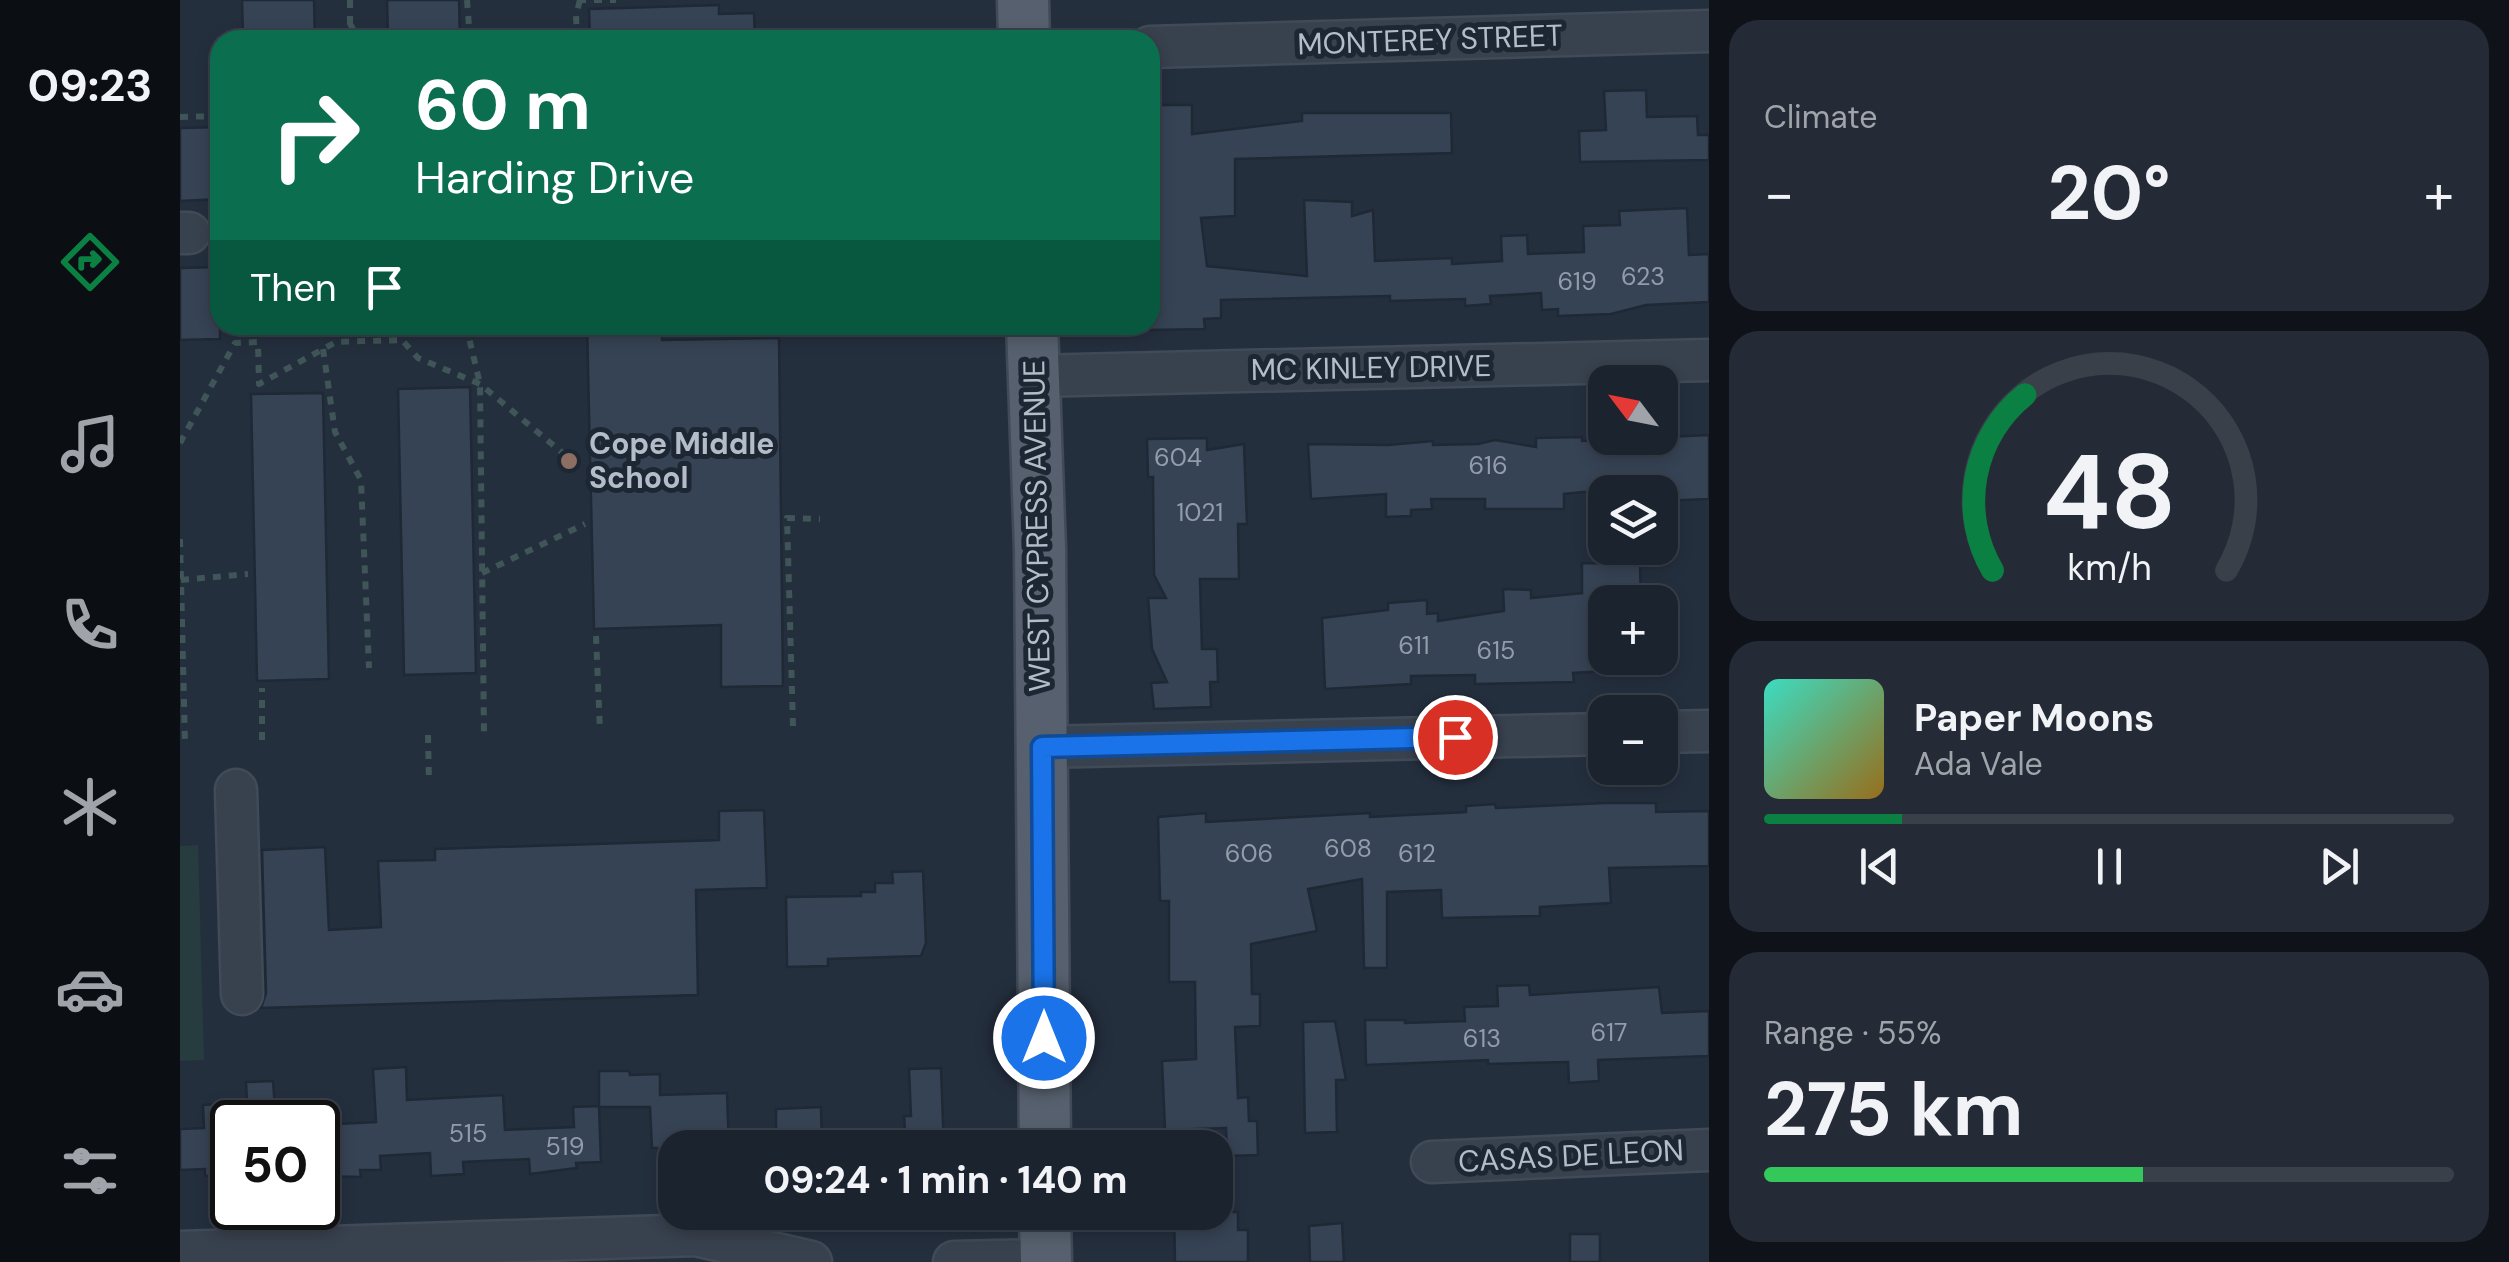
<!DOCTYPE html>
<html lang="en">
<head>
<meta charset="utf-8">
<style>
  body { margin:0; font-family:"DM Sans",sans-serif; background:#242b36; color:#f1f3f6; height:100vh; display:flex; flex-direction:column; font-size:38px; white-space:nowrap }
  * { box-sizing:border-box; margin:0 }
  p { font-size:32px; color:#a0a4aa }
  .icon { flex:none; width:55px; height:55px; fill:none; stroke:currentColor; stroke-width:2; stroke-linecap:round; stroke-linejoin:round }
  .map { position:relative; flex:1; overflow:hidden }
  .drawer { display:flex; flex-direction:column; gap:20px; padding:20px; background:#0f1319; width:800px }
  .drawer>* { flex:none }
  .banner { position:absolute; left:30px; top:30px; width:950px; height:305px; border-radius:30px; box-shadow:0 5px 15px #0003,0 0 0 2px #39404a; background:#0b6e4f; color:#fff; overflow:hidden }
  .needle { width:65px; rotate:302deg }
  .controls { position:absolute; left:1408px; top:365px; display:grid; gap:20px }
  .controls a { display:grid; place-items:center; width:90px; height:90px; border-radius:20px; background:#1b232e; box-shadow:0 5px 15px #0003,0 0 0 2px #39404a; font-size:50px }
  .speed { position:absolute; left:30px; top:1100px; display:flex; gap:20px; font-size:50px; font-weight:700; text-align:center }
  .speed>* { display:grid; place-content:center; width:130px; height:130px; border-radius:50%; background:#1b232e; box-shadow:0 5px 15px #0003,0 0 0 2px #39404a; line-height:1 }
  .speed .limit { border:5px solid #111; border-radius:15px; background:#fff; color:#111 }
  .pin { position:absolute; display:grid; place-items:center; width:85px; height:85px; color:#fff; margin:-42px; border:5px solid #fff; border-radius:50%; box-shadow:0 2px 10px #0007 }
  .me { position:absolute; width:110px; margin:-55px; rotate:0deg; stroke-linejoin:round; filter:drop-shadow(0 0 8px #0008) }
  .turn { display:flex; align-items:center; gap:35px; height:210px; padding:0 40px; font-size:45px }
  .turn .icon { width:130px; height:130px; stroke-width:2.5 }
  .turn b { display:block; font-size:70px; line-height:85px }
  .then { display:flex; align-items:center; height:95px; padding:0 40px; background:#0003; gap:20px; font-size:38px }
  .big { font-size:75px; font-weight:700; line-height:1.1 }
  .drawer .card { flex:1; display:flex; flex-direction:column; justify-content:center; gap:15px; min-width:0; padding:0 35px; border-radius:30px; background:#242b36 }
  .drawer .dial { align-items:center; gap:0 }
  .dial svg { height:260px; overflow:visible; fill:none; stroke:#39404a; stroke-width:7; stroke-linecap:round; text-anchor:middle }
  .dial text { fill:#f1f3f6; stroke:none }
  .song { display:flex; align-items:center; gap:30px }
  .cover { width:120px; height:120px; border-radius:15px; background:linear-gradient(135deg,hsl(170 70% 55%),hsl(40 70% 35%)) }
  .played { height:10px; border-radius:5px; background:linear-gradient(90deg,#0b8043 20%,#39404a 20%) }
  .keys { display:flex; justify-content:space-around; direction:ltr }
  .heat { display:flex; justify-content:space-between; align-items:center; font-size:55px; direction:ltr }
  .charge { height:15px; border-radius:8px; background:linear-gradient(90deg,#34c759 55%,#39404a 0) }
  .trip { position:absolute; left:478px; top:1130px; width:575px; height:100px; border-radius:30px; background:#1b232e; box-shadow:0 5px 15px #0003,0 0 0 2px #39404a; font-weight:700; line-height:100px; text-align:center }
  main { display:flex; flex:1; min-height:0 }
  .menu { display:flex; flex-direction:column; width:180px; justify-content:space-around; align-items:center; background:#0b0e12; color:#a0a4aa }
  .menu .icon { width:70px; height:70px }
  .menu .current { color:#0b8043 }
  .menu b { font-size:45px; color:#f1f3f6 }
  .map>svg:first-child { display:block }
  .green { fill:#263c3f }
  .building { fill:#364354; stroke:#1f2835; stroke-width:2.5 }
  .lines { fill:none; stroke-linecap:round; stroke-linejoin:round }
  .minor-casing { stroke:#414a57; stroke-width:45 }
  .major-casing { stroke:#414a57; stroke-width:55 }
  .path { stroke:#3f5557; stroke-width:6; stroke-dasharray:8 8; stroke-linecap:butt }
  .minor { stroke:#38414e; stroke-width:40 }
  .major { stroke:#56606e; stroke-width:50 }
  .route-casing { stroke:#114b97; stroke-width:25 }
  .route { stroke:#1a73e8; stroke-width:18 }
  .education-dot { fill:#8d6e63; stroke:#1d2633; stroke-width:4 }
  .labels { text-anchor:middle; stroke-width:10; stroke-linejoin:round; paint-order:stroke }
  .number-label { font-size:25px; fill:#929caa }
  .street-label { font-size:30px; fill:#b4bcc9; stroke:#1d2633 }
  .poi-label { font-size:30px; font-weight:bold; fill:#b4bcc9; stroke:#1d2633; text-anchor:start }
</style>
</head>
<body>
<main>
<nav class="menu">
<b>09:23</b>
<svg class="icon current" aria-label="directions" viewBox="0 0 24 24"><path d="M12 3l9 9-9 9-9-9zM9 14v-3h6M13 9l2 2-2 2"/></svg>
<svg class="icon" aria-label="music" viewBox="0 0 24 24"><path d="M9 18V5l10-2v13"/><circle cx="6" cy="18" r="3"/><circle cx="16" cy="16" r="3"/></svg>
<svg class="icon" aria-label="phone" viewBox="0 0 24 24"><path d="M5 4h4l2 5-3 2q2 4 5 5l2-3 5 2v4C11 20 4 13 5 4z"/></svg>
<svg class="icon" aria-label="climate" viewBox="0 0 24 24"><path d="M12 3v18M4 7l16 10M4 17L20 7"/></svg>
<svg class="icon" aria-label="car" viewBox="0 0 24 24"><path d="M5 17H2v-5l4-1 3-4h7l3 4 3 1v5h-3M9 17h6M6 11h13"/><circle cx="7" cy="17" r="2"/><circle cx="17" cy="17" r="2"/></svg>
<svg class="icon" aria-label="filters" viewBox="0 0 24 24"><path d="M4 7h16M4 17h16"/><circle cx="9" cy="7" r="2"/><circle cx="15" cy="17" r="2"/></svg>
</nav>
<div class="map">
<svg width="1529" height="1262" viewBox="0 0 1529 1262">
  <rect width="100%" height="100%" fill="#242f3e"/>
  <path class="green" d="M18,845L24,1060L0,1061V846Z"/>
  <g class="building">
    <path d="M62,0H134L135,40H63Z"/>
    <path d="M207,0H279L280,40H208Z"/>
    <path d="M539,5V14L574,13L575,40H410L409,9Z"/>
    <path d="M1466,90L1467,117L1517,116L1518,135H1529V160L1400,162L1399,131L1426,130L1424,91Z"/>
    <path d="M970,105H1012V134L1122,121V113H1271L1272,153L1055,159V216L1021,218L1027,266L1127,276L1124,200L1172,202V216L1193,210L1195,261L1272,258V264L1322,261L1321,236L1347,235L1348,254L1404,252L1403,226L1440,225L1439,211L1507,208L1509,255L1529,254V302L1466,305L1431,314L1378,316V309L1362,310L1361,293L1310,296L1311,304L1285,306V299L1210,301V296L1041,300V318L1024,319L1025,329L970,330Z"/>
    <path d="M40,127V199L0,201V128Z"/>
    <path d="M40,267V339L0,340V268Z"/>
    <path d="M407,325H482V340L599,338L603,686L541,687V625L414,629Z"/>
    <path d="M290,387L296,673L224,675L218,389Z"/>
    <path d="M143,393L149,679L77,681L71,394Z"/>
    <path d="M1529,435V499L1480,501V492H1403L1384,494V509H1305V499H1251L1252,509L1231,510V516L1206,517V494L1131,499L1128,444L1208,445L1253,441V445L1298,444L1315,440L1356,447V438L1402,437V441Z"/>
    <path d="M1027,438V450L1064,444L1067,524H1058L1059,579H1020L1022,649H1037L1038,682H1030L1031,707L974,709L971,683L987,682L972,649L968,598H986L974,575L973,477H968L967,439Z"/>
    <path d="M1402,563L1460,564L1461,602H1425V671L1393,673L1394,682L1295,684V675L1231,676V684L1145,689L1142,618L1208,610V603L1247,600V614L1258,613V621L1324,611L1323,589L1351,590V598L1402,593Z"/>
    <path d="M1426,803H1476V812L1529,811V866L1429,868L1431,903L1360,907V916L1262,918L1261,890L1207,892V968H1184L1182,879L1128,889L1137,931L1071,944L1072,994H1080V1026L1055,1027L1058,1098L1068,1097L1069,1121H1077L1078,1155L1047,1156L1046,1128L985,1130L982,1061L1016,1059L1015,982H989V901H980L978,817L1026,813V822L1190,813V817L1286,812V806L1315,804L1316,808Z"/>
    <path d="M584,810L587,888L516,890L518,995L81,1008L86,993L82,850L145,847L149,930L201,927L198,861L255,860V849L539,840V811Z"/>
    <path d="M743,871L746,943L741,956L648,959V966L607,967L606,897L681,896V892H695V883H713L712,872Z"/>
    <path d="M1349,985L1350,995L1479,987L1482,1013L1529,1011V1056L1418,1060L1419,1081L1389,1083L1388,1062L1308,1064V1060L1186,1065L1185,1020H1225V1023L1285,1021L1284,1007L1318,1006L1317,986Z"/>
    <path d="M1155,1021L1166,1080H1156L1157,1132L1125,1133L1123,1022Z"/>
    <path d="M226,1067L227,1100L323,1095L325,1130L394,1127L393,1107L419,1106V1071H449L450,1075L480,1074V1095L547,1093L549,1148H472L470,1107H419L421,1162L396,1163L397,1168L350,1174L349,1159L283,1162L284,1174L251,1176L250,1153L200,1156L201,1170H180L181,1177L138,1176V1125L196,1122L193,1069Z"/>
    <path d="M761,1068L764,1148H726L724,1116H731L729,1069Z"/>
    <path d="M93,1081L96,1122H68L66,1082Z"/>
    <path d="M52,1103V1175L25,1176V1169L0,1170V1129L24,1128L23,1105Z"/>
    <path d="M641,1107L642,1148H596V1109Z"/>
    <path d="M994,1212H1058V1230H1068V1262H995Z"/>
    <path d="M1162,1223L1164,1262H1130L1129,1226Z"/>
    <rect x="1390" y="1234" width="30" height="28"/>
  </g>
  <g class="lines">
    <g class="minor-casing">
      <g id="minor">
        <path d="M970,47L1529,31"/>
        <path d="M0,233H9"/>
        <path d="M854,376L1529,360"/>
        <path d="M1480,732L1529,731"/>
        <path d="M862,747L1425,734"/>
        <path d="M56,790L62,994"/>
        <path d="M1252,1162L1529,1150"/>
        <path d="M0,1252L516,1235L631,1262"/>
        <path d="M774,1262L866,1260"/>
      </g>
    </g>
    <g class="major-casing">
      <g id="major">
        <path d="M843,0L844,40"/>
        <path d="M852,325L860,549L865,1148"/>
        <path d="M865,1212L866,1262"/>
      </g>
    </g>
    <g class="path">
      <path d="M170,0V24"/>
      <path d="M287,0L290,40"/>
      <path d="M398,0H436"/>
      <path d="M162,40L170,24L180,40"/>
      <path d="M397,40L396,15L400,0"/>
      <path d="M0,117L40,116"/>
      <path d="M286,325L300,384L304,734"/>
      <path d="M535,325V333"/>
      <path d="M143,349L155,432L181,480L189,668"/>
      <path d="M0,443L55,343L78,342L79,384L156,342L222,340L238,358L300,384L403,470"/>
      <path d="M0,539L5,743"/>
      <path d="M302,573L405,524"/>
      <path d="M1,580L68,574"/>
      <path d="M416,636L420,731"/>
      <path d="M613,726L607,518L640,519"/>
      <path d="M248,735L249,783"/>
      <path d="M82,740V688"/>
    </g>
    <use href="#minor" class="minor"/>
    <use href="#major" class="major"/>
  </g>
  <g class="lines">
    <g class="route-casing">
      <path id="route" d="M864,1038L862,747L1275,737"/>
    </g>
    <use href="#route" class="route"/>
  </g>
  <circle class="education-dot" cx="389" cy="461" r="10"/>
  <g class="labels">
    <g class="number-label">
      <text x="1463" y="285">623</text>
      <text x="1397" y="290">619</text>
      <text x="998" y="466">604</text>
      <text x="1308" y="474">616</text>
      <text x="1020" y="521">1021</text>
      <text x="1234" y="654">611</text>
      <text x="1316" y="659">615</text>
      <text x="1168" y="857">608</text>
      <text x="1069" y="862">606</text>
      <text x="1237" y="862">612</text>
      <text x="1429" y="1041">617</text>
      <text x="1302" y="1047">613</text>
      <text x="288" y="1142">515</text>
      <text x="385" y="1155">519</text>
    </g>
    <g class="street-label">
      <text transform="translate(1250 40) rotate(-2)" y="10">MONTEREY STREET</text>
      <text transform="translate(1191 368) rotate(-1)" y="10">MC KINLEY DRIVE</text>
      <text transform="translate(857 526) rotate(-91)" y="10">WEST CYPRESS AVENUE</text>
      <text transform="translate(1391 1156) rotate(-3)" y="10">CASAS DE LEON</text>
    </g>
    <g class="poi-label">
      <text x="409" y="454">Cope Middle<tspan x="409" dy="34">School</tspan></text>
    </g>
  </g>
</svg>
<div class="controls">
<a><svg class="needle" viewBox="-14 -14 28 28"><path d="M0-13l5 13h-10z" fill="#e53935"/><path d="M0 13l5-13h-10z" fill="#a0a4aa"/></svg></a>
<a><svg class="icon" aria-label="layers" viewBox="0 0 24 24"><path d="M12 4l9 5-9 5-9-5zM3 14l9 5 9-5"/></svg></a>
<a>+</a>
<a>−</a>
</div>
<div class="speed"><div class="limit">50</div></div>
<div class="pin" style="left:1275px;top:737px;background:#d93025"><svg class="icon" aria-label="arrive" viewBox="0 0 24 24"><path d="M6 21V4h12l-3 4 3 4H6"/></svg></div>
<svg class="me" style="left:864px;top:1038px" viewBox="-20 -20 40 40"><circle r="17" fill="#1a73e8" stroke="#fff" stroke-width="3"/><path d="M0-11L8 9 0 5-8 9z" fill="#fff"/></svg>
<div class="trip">09:24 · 1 min · 140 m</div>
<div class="banner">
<div class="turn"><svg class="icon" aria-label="right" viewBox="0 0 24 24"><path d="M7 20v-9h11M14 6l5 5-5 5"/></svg><div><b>60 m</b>Harding Drive</div></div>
<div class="then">Then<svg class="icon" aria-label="arrive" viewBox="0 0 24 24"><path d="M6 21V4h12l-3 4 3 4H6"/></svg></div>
</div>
</div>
<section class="drawer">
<div class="card"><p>Climate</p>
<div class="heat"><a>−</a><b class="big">20°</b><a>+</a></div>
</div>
<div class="card dial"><svg viewBox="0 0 100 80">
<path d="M14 69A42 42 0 1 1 86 69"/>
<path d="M14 69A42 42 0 0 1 24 15" stroke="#0b8043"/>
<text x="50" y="56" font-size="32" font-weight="700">48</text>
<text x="50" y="72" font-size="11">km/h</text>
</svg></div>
<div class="card">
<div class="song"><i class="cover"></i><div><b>Paper Moons</b><p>Ada Vale</p></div></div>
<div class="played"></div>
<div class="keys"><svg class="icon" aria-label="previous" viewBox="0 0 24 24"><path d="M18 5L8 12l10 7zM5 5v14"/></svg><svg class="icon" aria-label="pause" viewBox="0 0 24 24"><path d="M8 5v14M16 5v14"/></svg><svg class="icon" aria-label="next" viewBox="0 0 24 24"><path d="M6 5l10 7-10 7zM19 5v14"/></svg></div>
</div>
<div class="card"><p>Range · 55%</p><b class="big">275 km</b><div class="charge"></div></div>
</section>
</main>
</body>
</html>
